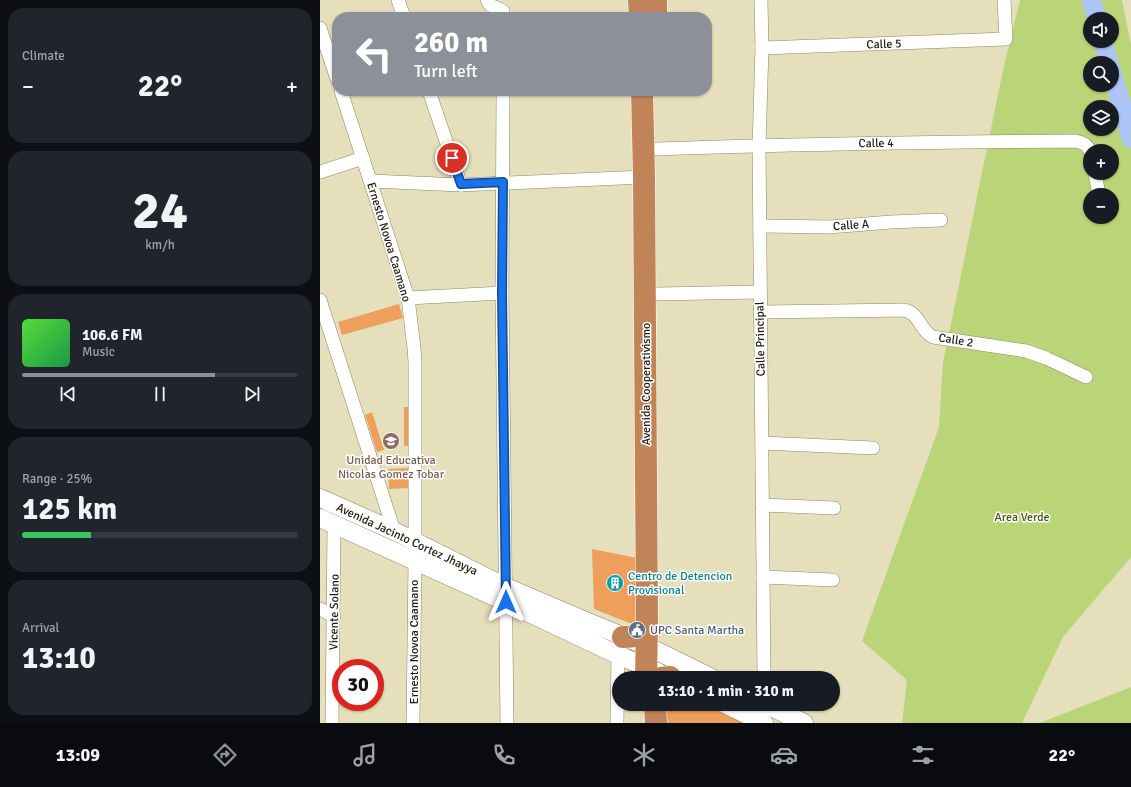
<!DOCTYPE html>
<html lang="en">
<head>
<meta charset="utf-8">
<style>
  body { margin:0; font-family:Signika,sans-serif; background:#20242c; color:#f1f3f6; height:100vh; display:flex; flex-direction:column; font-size:15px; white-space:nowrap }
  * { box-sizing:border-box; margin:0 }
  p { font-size:13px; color:#9ea1a6 }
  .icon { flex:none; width:22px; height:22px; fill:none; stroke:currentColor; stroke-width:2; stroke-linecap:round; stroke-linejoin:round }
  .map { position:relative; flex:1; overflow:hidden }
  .sheet { display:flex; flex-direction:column; gap:8px; padding:8px; background:#0d0f14; width:320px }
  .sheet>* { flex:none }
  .top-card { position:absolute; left:12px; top:12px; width:380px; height:84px; border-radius:16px; box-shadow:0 1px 3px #0004; background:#8c9099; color:#fff; overflow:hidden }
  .controls { position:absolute; left:763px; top:12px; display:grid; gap:8px }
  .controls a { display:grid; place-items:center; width:36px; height:36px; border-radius:50%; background:#171b24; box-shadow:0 1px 3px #0004; font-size:20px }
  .speed { position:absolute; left:12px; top:659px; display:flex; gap:8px; font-size:20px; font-weight:700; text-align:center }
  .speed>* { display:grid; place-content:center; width:52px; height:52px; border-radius:50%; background:#171b24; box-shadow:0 1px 3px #0004; line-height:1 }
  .speed .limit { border:6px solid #d22; background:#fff; color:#111 }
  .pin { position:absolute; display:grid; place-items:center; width:34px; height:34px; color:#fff; margin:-17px; border:2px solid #fff; border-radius:50%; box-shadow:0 1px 4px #0007 }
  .me { position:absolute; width:44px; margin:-22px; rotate:0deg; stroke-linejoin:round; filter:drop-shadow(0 0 3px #0008) }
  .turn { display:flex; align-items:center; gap:14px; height:84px; padding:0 16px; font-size:18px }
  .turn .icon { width:52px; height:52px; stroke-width:2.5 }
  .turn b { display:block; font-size:28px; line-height:34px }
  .big { font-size:30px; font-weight:700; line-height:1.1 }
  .sheet .card { flex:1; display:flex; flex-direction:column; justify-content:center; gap:6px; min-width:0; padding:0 14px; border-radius:16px; background:#20242c }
  .sheet .dial { align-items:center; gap:0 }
  .dial b { font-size:52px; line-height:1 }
  .song { display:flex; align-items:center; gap:12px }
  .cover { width:48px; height:48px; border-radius:6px; background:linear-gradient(135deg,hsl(110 70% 55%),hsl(140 70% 35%)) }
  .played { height:4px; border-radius:2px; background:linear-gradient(90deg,#8c9099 70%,#363941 70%) }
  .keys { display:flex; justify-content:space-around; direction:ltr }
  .heat { display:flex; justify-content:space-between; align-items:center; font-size:22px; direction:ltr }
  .charge { height:6px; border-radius:3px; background:linear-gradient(90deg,#34c759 25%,#363941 0) }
  .trip { position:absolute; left:292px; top:671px; width:228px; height:40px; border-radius:20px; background:#171b24; box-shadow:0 1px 3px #0004; font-weight:700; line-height:40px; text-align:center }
  .menu { display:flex; height:64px; justify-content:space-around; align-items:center; background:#090b0e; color:#9ea1a6 }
  .menu .icon { width:28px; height:28px }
  .menu .active { color:#8c9099 }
  .menu b { font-size:18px; color:#f1f3f6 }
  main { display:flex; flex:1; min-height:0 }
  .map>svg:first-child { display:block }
  .green { fill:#b9d578; fill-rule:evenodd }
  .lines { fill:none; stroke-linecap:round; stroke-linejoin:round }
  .river { stroke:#acc4f6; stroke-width:19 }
  .building { fill:#ed9f5b }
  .street-casing { stroke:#8d8665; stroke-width:14 }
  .secondary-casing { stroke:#8d8665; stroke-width:19 }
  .highway-casing { stroke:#fff; stroke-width:23 }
  .street { stroke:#fff; stroke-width:13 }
  .secondary { stroke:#fff; stroke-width:18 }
  .highway { stroke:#c18459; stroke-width:22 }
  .route-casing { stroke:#114b97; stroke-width:10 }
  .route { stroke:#1a73e8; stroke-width:7 }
  .labels { text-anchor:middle; stroke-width:3; stroke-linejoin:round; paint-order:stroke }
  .street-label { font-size:12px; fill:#1f1c0f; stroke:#fff }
  .education-label { font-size:12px; fill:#785e54; stroke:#fff }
  .park-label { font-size:12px; fill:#455713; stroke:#fff }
  .culture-label { font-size:12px; fill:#0d838f; stroke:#fff; text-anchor:start }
  .service-label { font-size:12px; fill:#4e5e75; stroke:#fff; text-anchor:start }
</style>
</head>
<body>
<main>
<section class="sheet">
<div class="card"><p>Climate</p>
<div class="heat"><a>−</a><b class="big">22°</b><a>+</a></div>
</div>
<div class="card dial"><b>24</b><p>km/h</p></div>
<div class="card">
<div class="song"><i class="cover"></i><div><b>106.6 FM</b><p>Music</p></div></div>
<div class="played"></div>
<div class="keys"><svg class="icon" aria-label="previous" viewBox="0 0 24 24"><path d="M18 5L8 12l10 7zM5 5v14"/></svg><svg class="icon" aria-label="pause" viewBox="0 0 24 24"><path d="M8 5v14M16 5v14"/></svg><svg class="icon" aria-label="next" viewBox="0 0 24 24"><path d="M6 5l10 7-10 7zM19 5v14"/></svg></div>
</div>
<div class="card"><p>Range · 25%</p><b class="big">125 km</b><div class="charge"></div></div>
<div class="card"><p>Arrival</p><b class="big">13:10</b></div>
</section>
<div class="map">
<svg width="811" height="723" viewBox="0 0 811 723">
  <rect width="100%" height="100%" fill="#e6dfbb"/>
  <g class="green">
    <path d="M700,0H802L811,45V557L743,637L702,723H582L587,680L542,641L619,427L623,363L683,70ZM770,19H792V41H770ZM770,63H792V85H770ZM770,107H792V129H770ZM770,151H792V173H770ZM770,195H792V217H770Z"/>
    <path d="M811,687V723H720Z"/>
  </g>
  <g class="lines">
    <g class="river">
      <path d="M771,0L777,19"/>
      <path d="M783,41L789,63"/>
      <path d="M792,72L811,138"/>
    </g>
  </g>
  <g class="building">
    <path d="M79,304L83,318L22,335L18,322Z"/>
    <rect x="84" y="407" width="7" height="39"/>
    <path d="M52,412L64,450L57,452L45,415Z"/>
    <path d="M89,468L90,488L69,489L68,469Z"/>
    <path d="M272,549L317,558V626L274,609Z"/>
    <path d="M343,704H383L425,723H343Z"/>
  </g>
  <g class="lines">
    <g class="street-casing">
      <g id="street">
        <path d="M78,0L84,17"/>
        <path d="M167,0L170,5L183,11"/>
        <path d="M441,0L442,48L439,146L444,678"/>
        <path d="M0,28L17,79"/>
        <path d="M442,48L686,39L684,0"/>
        <path d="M21,91L88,298L94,348L95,362V542"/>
        <path d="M109,91L141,185"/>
        <path d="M183,91L182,293L187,723"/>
        <path d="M337,149C476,144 616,142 755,141C762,142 767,144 770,151"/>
        <path d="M0,172L43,158"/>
        <path d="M775,173L779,195"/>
        <path d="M51,181L141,185L324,177"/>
        <path d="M440,226L509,227L571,222L621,220"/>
        <path d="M338,294L440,292"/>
        <path d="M88,298L182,293"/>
        <path d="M0,300L74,531"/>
        <path d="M440,312L584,310C600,313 599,330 613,337L706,351L726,358L766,377"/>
        <path d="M442,443L553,448"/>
        <path d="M442,505L514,508"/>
        <path d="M443,577L513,580"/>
        <path d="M0,609L14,616"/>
        <path d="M12,723L14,525"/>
        <path d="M93,723L95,561"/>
        <path d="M297,723L298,655"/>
      </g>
    </g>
    <g class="secondary-casing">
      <g id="secondary">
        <path d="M0,498L74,531L186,587L268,622L327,646L392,678"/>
        <path d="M0,518L186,602L298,655L338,672"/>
        <path d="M405,704L444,723"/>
        <path d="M445,704L484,723"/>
      </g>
    </g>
    <g class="highway-casing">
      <g id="highway">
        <path d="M319,0L320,17"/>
        <path d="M336,0V17"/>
        <path d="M322,91L324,177L327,625L326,678"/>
        <path d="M303,637C317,637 319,636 327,625"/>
        <path d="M341,678L350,677"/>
        <path d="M335,704L336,723"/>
      </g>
    </g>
    <use href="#street" class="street"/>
    <use href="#secondary" class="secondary"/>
    <use href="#highway" class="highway"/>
  </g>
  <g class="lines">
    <g class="route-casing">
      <path id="route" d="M132,158L141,184L183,182L182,293L186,602"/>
    </g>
    <use href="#route" class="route"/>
  </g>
  <defs>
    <g id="school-disc" transform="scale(0.9)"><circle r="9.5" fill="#8d6e63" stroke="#fff"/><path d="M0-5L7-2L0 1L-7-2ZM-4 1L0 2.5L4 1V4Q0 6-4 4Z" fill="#fff"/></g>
    <g id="building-disc" transform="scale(0.9)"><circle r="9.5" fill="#0f9aa8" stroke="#fff"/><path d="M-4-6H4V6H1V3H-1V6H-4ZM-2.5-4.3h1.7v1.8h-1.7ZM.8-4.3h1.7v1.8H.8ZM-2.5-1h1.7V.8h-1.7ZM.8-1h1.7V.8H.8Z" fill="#fff"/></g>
    <g id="civic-disc" transform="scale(0.9)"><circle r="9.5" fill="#5c6f8a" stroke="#fff"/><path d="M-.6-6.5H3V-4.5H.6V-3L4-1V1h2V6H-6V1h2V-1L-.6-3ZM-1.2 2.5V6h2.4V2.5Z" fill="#fff"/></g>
  </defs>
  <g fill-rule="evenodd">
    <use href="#school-disc" x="71" y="441"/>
    <use href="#building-disc" x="295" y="583"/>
    <use href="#civic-disc" x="317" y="630"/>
  </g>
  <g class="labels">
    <g class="street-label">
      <text transform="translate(564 44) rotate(-2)" y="4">Calle 5</text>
      <text transform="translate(556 143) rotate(-1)" y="4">Calle 4</text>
      <text transform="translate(531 225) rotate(-4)" y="4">Calle A</text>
      <text transform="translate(69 242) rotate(73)" y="4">Ernesto Novoa Caamano</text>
      <text transform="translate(440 339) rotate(-91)" y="4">Calle Principal</text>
      <text transform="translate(636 340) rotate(9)" y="4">Calle 2</text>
      <text transform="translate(326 384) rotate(-90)" y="4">Avenida Cooperativismo</text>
      <text transform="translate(87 539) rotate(25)" y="4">Avenida Jacinto Cortez Jhayya</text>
      <text transform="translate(14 612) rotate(-89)" y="4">Vicente Solano</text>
      <text transform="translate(94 642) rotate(-90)" y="4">Ernesto Novoa Caamano</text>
    </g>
    <g class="education-label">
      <text x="71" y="464">Unidad Educativa<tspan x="71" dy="14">Nicolas Gomez Tobar</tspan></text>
    </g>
    <g class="park-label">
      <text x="702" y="521">Area Verde</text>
    </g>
    <g class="culture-label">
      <text x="308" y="580">Centro de Detencion<tspan x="308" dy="14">Provisional</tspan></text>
    </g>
    <g class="service-label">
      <text x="330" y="634">UPC Santa Martha</text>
    </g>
  </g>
</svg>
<div class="controls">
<a><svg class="icon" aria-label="sound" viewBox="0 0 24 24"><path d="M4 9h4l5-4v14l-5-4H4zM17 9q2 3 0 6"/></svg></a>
<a><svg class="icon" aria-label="search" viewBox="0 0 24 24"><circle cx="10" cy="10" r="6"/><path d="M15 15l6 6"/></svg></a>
<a><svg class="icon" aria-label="layers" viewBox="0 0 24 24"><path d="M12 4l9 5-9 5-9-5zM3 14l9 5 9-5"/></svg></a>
<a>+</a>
<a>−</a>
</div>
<div class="speed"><div class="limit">30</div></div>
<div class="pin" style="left:132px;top:158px;background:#d93025"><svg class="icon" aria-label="arrive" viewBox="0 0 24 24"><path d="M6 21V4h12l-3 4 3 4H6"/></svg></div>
<svg class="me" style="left:186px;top:602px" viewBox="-20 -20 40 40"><path d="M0-17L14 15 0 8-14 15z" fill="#1a73e8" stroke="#fff" stroke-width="4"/></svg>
<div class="trip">13:10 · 1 min · 310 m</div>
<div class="top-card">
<div class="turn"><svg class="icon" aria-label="left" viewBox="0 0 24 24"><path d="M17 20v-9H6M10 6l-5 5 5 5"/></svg><div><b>260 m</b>Turn left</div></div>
</div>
</div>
</main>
<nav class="menu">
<b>13:09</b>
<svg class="icon active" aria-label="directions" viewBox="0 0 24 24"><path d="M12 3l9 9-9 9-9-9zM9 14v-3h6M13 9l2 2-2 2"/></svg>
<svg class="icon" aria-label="music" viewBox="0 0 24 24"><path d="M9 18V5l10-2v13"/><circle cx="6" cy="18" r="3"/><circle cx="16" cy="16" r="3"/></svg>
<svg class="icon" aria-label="phone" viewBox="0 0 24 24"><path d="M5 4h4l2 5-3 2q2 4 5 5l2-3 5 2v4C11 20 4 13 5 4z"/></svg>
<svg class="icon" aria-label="climate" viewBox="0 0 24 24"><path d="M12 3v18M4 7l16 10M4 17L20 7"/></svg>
<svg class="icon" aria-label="car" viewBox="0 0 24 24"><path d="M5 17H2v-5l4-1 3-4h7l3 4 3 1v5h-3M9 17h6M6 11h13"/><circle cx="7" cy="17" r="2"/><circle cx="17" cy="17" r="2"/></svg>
<svg class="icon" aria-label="filters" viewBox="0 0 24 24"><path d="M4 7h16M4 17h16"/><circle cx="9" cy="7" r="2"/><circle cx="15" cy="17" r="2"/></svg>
<b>22°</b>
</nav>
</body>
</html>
